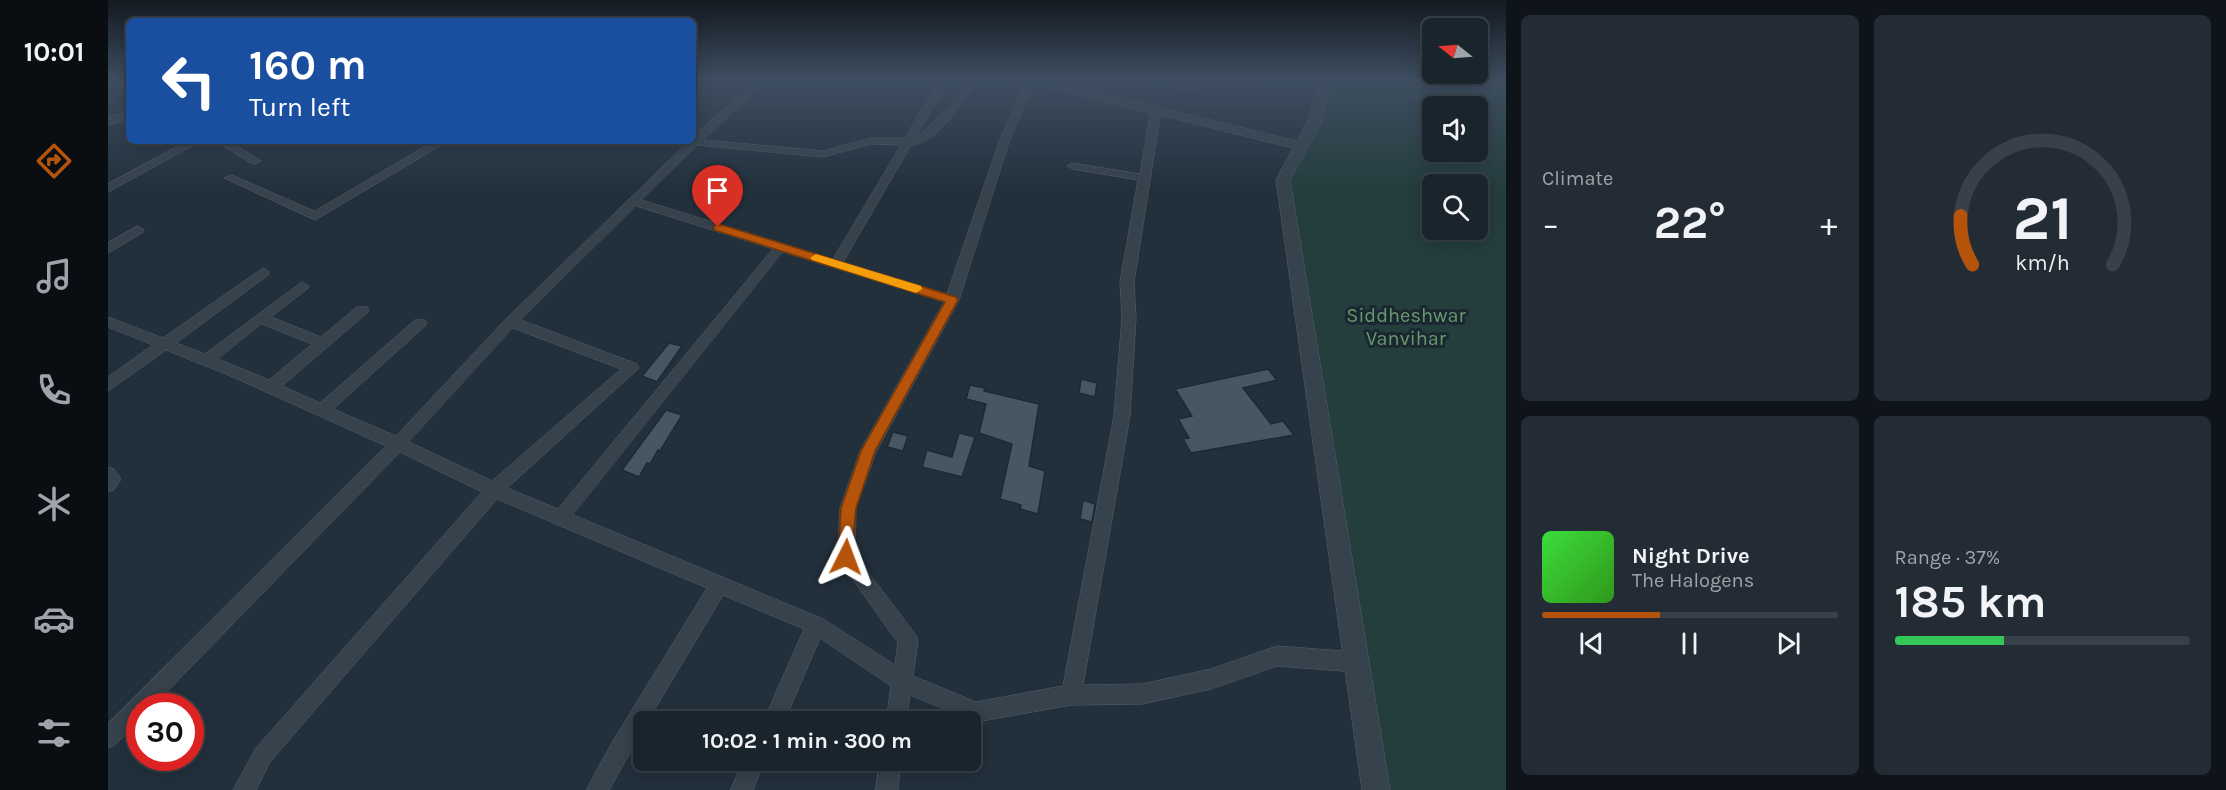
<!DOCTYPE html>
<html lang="en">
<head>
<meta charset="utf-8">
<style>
  body { margin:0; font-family:Karla,sans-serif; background:#232c35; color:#f1f3f6; height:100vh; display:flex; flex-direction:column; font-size:22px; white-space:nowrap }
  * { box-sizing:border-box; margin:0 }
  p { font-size:20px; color:#9fa4aa }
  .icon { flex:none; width:33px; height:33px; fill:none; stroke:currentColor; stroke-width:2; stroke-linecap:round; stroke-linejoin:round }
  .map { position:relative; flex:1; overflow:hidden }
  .details { display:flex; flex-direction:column; gap:15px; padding:15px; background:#0e1419; width:720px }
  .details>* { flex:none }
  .banner { position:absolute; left:18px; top:18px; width:570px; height:126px; border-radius:9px; box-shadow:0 3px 15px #0003,0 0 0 2px #384149; background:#1a4fa0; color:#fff; overflow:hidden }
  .needle { width:39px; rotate:287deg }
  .controls { position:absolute; left:1314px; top:18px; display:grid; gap:12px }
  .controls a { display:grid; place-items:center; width:66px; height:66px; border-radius:9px; background:#1a242d; box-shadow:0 3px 15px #0003,0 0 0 2px #384149; font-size:30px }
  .speed { position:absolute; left:18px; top:693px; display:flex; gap:12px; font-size:30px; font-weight:700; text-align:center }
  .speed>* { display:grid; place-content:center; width:78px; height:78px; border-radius:50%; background:#1a242d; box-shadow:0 3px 15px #0003,0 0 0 2px #384149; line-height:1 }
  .speed .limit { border:9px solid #d22; background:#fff; color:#111 }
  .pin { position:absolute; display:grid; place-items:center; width:51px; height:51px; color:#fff; margin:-62px -26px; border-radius:50% 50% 50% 0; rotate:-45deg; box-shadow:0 0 6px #0007 }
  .pin .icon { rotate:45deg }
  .me { position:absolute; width:66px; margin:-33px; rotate:3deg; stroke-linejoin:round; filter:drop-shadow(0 0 4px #0008) }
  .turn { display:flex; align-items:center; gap:21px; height:126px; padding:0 24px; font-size:27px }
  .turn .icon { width:78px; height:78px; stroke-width:2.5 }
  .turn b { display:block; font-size:42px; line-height:51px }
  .big { font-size:45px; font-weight:700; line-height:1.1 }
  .details .card { flex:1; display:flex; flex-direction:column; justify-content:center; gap:9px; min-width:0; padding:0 21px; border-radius:9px; background:#232c35 }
  .details .dial { align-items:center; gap:0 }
  .dial svg { height:156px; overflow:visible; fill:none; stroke:#384149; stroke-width:7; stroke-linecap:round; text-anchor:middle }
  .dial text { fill:#f1f3f6; stroke:none }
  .song { display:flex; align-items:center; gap:18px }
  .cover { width:72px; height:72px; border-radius:9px; background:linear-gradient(135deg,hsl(120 70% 55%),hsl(110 70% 35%)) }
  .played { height:6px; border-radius:3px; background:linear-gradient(90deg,#b45309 40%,#384149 40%) }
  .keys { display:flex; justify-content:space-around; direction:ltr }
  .heat { display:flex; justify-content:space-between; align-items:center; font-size:33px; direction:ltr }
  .charge { height:9px; border-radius:4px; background:linear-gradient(90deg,#34c759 37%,#384149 0) }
  .details .tiles { flex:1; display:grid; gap:15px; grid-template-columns:repeat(2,1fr) }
  .trip { position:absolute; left:525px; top:711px; width:348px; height:60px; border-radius:9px; background:#1a242d; box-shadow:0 3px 15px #0003,0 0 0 2px #384149; font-weight:700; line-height:60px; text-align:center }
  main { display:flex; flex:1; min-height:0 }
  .dock { display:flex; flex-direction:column; width:108px; justify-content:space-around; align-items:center; background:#0a0e12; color:#9fa4aa }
  .dock .icon { width:42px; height:42px }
  .dock .current { color:#b45309 }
  .dock b { font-size:27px; color:#f1f3f6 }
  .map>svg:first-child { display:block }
  .green { fill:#243d3d; fill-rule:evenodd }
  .building { fill:#465663; stroke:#1d2933; stroke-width:1.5 }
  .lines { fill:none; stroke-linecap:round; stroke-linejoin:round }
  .minor-casing { stroke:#54606a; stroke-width:1 }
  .tertiary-casing { stroke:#54606a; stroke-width:1 }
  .minor { fill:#36424c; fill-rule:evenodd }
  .tertiary { fill:#36424c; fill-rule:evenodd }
  .route { fill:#b45309; stroke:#753606; stroke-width:1.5 }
  .slow { fill:#f59e0b }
  .labels { text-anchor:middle; stroke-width:6; stroke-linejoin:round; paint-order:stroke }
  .park-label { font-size:20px; fill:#68996d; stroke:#1b2731 }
</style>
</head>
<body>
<main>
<nav class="dock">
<b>10:01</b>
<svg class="icon current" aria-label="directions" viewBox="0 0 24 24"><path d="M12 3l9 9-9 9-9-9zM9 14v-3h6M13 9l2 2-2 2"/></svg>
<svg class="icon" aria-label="music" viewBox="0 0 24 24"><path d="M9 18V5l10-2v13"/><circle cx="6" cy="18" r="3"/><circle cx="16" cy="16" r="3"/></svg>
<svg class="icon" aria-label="phone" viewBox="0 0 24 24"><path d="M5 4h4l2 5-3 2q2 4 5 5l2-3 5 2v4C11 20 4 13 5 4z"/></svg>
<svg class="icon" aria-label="climate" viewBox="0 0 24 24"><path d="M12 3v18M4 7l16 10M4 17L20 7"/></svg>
<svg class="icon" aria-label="car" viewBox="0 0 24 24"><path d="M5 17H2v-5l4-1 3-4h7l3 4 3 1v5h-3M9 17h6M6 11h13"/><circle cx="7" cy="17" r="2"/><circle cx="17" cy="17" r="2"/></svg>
<svg class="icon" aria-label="filters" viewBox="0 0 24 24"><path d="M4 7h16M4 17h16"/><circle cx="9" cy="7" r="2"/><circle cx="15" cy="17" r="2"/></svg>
</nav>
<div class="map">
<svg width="1398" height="790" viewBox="0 0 1398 790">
  <rect width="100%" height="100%" fill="#22303c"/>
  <path class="green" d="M1216,79H1398V790H1268L1175,180L1193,146ZM1324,106H1370V152H1324ZM1324,184H1370V230H1324Z"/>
  <g class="building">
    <path d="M561,343L574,346L549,382L534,376Z"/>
    <path d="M1160,369L1169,380L1135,388L1163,424L1175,421L1186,435L1083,453L1075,439L1081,438L1070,419L1084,416L1067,389Z"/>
    <path d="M973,379L989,383L987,397L971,393Z"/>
    <path d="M862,385L877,388L876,391L931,404L921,466L937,471L930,514L912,509L913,505L892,499L904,444L871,433L878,404L858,399Z"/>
    <path d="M558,410L574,415L552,451L550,450L542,464L539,463L531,477L514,470Z"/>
    <path d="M785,432L800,436L795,451L779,447Z"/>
    <path d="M851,433L867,437L854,477L814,467L819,450L844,457Z"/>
    <path d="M975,500L987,504L984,522L972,519Z"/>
  </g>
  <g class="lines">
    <g class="minor-casing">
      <g id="minor">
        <path d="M650,79H661L595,140L715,151L763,138H797L832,79H842L807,139L844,104L860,79H870C858,98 827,146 803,145L735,262L839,294L891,142L918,79H928L901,142L851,300L768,452L748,508L747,555L807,634L810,641L805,676L868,702L955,686L1006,416L1014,318L1012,282L1030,180L965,169L959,166L965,163L1032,174L1043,110L1048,107L1053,110L1026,282L1028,318L1022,416L975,685L1034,684L1103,669L1169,646L1248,652L1255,655L1258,662L1255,669L1248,672L1169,666L1103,689L1034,704L963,705L868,722L802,695L798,722H778L783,686L712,638L676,722H655L696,629L615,595L539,722H536V728L501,790H478L505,741L599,588L389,499L162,762L148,790H125L148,748L374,492L292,452L45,706H32V720L7,745L0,748V723L278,446L125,377L58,350L0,391V377L45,345L0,327V317L55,338L155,268L161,272L160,275L68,343L97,354L194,282L201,286L199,289L163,317L213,337L249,307H259L261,310L259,313L174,386L212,403L307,320H317L319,323L317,326L225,409L288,436L398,319L581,141H585V137ZM763,144L793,145L725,259L533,200L589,145L715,157ZM528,206L665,249L450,509L399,488L531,368L529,364L413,320ZM675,252L836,302L752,451L732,508L729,557L790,643L787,665L715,619L465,515ZM154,324L204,344L161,380L110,359ZM405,328L513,369L384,481L301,442Z"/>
        <path d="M1046,79H1061L1086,89L1077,91Z"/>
        <path d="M80,141H93L0,192V184Z"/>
        <path d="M108,141H121L153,161L147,164L143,163Z"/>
        <path d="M327,141H340L207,220L116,178L122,175L126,176L206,211Z"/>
        <path d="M30,226L36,230L34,233L0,253V243Z"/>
        <path d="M0,467L6,469L13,479L6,490L0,492Z"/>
        <path d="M636,760H657L645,790H623Z"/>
        <path d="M772,760H793L790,790H768Z"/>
      </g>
    </g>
    <g class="tertiary-casing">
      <g id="tertiary">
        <path d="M915,79H937L1189,141L1199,122L1212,79H1224L1213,122L1182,180L1282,790H1254L1168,180L1185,148L917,82Z"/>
        <path d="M21,112V120L0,125V117Z"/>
      </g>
    </g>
    <use href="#minor" class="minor"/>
    <use href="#tertiary" class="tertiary"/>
  </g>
  <linearGradient id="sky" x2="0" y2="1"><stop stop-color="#131a21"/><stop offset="0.42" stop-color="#3e4e61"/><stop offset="1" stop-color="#3e4e61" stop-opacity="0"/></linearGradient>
  <rect width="1398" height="190" fill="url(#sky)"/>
  <path class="route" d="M606,225H614L848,297L850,300L767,451L748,508L743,562L738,564L732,562L730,557L733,508L753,451L837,302L606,230Z"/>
  <path class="slow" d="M708,254L813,286L814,289L808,293L704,260L702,258Z"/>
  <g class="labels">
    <g class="park-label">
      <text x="1298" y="322">Siddheshwar<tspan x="1298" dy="23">Vanvihar</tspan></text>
    </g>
  </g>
</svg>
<div class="controls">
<a><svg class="needle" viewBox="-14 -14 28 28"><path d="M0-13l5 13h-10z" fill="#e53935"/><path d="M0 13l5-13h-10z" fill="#9fa4aa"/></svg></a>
<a><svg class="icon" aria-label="sound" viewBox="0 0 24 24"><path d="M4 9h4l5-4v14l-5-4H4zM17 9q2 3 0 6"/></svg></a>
<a><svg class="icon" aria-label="search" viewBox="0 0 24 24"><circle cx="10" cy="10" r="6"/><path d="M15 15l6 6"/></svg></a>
</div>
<div class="speed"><div class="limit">30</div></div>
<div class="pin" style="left:610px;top:227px;background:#d93025"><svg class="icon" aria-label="arrive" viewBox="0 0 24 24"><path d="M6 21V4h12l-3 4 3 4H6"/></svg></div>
<svg class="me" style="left:738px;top:557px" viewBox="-20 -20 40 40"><path d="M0-17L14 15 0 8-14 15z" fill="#b45309" stroke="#fff" stroke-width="4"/></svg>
<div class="trip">10:02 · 1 min · 300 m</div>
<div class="banner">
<div class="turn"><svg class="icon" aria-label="left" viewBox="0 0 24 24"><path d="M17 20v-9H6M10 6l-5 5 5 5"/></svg><div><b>160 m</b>Turn left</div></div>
</div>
</div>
<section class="details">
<div class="tiles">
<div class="card"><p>Climate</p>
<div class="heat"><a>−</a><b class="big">22°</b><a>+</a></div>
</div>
<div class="card dial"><svg viewBox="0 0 100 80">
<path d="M14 69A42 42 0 1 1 86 69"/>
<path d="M14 69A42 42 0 0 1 8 44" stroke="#b45309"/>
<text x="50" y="56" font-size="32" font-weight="700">21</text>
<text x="50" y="72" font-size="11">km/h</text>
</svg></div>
<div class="card">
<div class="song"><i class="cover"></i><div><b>Night Drive</b><p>The Halogens</p></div></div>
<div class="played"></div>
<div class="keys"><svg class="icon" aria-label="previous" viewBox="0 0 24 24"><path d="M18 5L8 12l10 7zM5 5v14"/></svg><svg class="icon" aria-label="pause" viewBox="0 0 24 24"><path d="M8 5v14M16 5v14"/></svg><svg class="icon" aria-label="next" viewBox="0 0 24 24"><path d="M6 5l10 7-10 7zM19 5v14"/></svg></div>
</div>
<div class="card"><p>Range · 37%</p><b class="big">185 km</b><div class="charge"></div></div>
</div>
</section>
</main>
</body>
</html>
